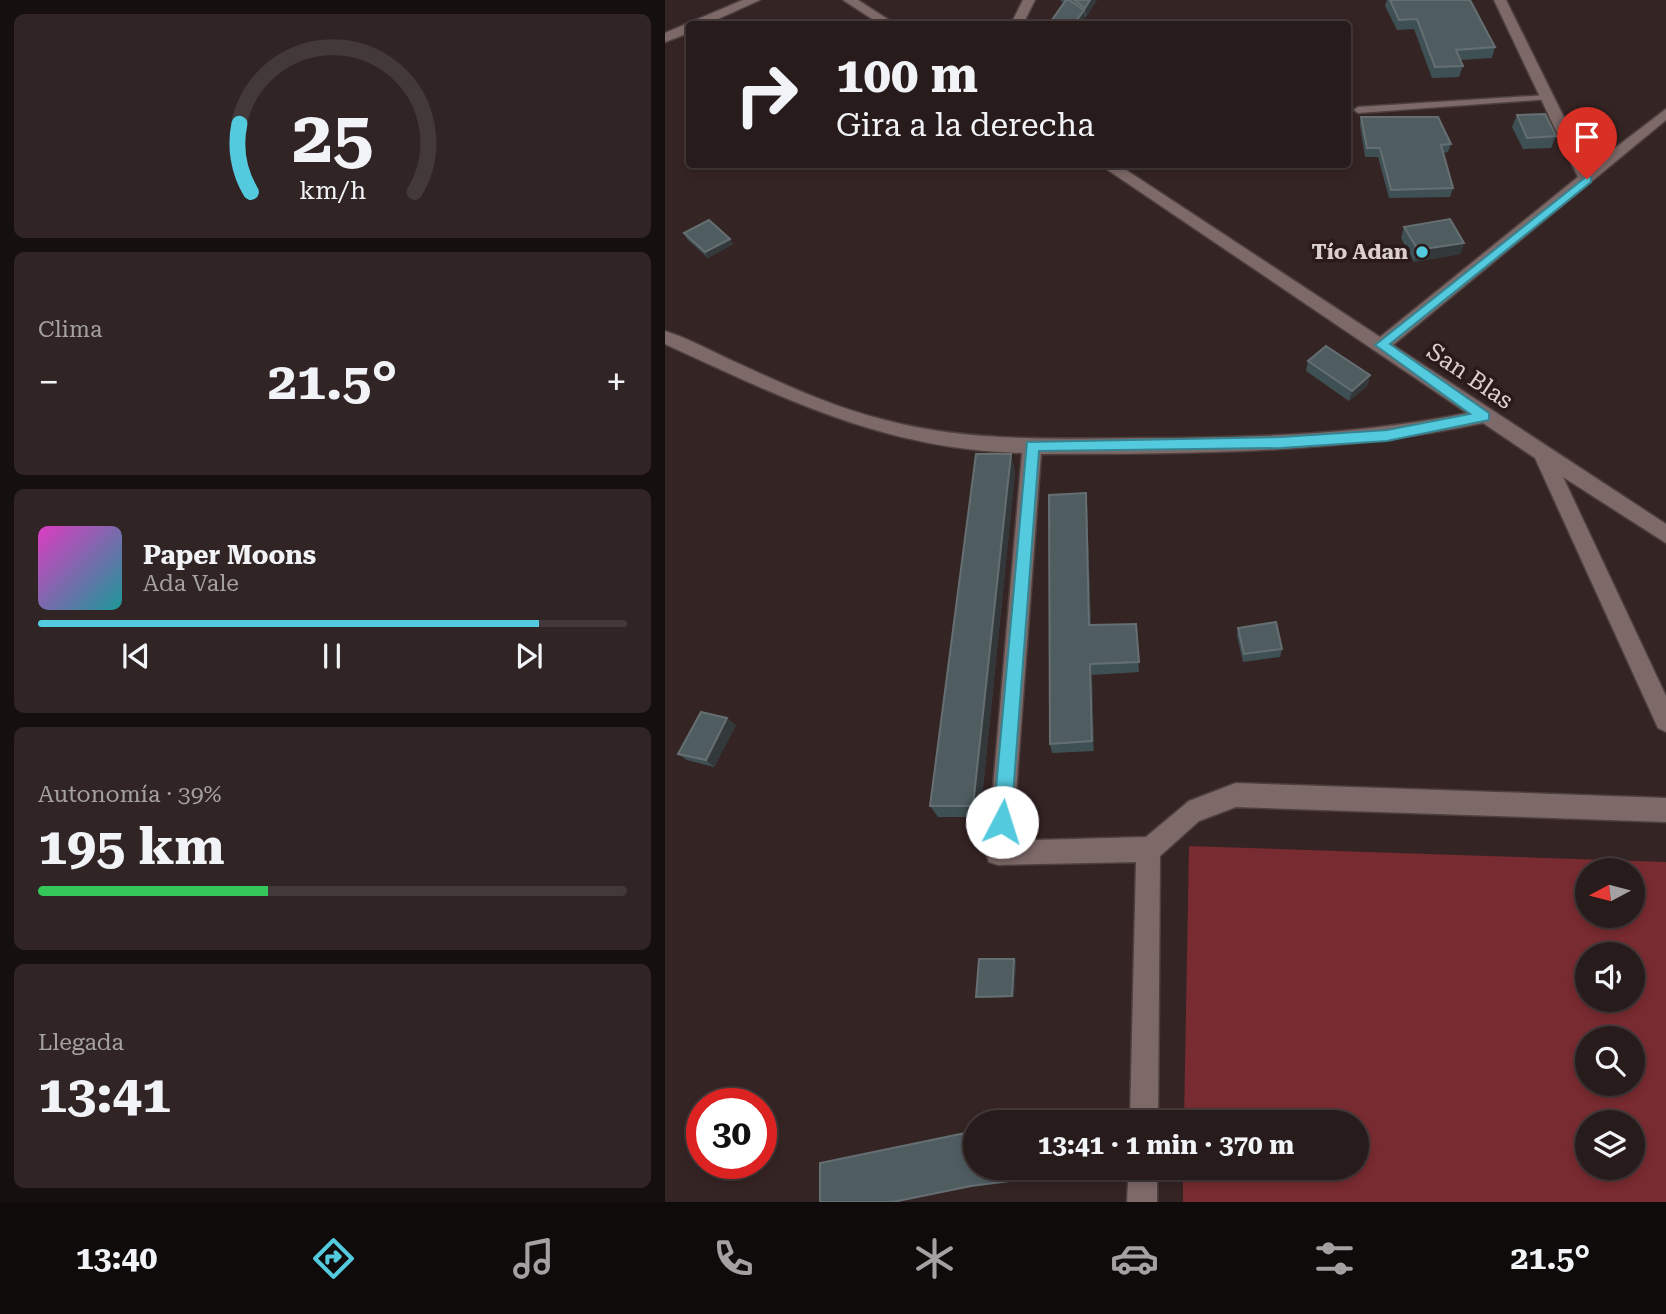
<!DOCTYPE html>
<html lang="es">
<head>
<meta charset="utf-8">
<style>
  body { margin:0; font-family:"Roboto Serif",serif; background:#302424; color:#f1f3f6; height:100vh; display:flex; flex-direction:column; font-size:26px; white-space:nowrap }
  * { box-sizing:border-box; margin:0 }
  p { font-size:23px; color:#a5a1a3 }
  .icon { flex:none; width:38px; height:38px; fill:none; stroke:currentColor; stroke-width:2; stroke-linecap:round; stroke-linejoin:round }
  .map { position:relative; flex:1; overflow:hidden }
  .details { display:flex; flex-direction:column; gap:14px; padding:14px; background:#160f0f; width:665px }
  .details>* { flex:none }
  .banner { position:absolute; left:21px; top:21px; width:665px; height:147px; border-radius:7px; box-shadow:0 4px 10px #0003,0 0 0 2px #44393a; background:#281b1b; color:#f1f3f6; overflow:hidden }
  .needle { width:46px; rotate:263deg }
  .buttons { position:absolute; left:910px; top:858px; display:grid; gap:14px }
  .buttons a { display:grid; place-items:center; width:70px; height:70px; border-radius:50%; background:#281b1b; box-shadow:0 4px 10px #0003,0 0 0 2px #44393a; font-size:35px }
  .speed { position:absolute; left:21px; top:1088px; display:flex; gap:14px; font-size:35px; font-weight:700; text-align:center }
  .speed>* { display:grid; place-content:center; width:91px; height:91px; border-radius:50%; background:#281b1b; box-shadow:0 4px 10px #0003,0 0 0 2px #44393a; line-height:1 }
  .speed .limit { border:10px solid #d22; background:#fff; color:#111 }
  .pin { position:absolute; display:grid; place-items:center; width:60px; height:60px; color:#fff; margin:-72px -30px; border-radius:50% 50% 50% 0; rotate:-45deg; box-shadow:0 0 7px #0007 }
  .pin .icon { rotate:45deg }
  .me { position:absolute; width:77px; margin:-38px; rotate:5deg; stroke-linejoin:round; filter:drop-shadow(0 0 5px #0008) }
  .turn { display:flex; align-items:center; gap:24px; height:147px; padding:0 35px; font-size:32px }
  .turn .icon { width:91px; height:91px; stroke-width:2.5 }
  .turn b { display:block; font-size:49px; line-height:60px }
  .big { font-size:52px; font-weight:700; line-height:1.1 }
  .details .tile { flex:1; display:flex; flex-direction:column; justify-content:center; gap:10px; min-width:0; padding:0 24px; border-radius:10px; background:#302424 }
  .details .dial { align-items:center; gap:0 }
  .dial svg { height:182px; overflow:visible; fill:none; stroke:#44393a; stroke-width:7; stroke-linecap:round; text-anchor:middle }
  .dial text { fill:#f1f3f6; stroke:none }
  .song { display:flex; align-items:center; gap:21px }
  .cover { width:84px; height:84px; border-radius:10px; background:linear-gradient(135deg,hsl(310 70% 55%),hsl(180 70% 35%)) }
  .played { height:7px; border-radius:4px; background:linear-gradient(90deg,#54cade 85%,#44393a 85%) }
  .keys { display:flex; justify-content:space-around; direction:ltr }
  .heat { display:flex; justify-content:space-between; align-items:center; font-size:38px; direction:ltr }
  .charge { height:10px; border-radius:5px; background:linear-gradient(90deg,#34c759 39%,#44393a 0) }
  .trip { position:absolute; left:298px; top:1110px; width:406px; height:70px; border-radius:35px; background:#281b1b; box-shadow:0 4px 10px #0003,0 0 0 2px #44393a; font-weight:700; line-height:70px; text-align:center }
  .tab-bar { display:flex; height:112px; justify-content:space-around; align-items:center; background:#100b0b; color:#a5a1a3 }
  .tab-bar .icon { width:49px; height:49px }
  .tab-bar .active { color:#54cade }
  .tab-bar b { font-size:32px; color:#f1f3f6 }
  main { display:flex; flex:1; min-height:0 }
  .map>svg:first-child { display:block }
  .green { fill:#782b30; fill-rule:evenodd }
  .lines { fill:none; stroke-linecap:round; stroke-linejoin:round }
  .lane-casing { stroke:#4e403f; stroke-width:3 }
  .street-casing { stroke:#4e403f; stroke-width:3 }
  .lane { fill:#7d6968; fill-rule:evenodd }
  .street { fill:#7d6968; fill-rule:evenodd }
  .wall { fill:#3e5053 }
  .shaded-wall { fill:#33383b }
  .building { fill:#4f5d61; stroke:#656f72; stroke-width:2 }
  .route { fill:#54cade; stroke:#378390; stroke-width:2 }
  .poi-dot { fill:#54cade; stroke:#2b1a1a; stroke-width:2.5 }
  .labels { text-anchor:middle; stroke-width:7; stroke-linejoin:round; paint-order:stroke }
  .far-poi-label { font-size:21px; font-weight:bold; fill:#dbd0cf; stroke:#2b1a1a; text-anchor:end }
  .street-label { font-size:24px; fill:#dbd0cf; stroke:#2b1a1a }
</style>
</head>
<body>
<main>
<section class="details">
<div class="tile dial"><svg viewBox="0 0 100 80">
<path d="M14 69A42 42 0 1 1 86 69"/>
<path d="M14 69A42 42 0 0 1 9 39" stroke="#54cade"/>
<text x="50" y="56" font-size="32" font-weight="700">25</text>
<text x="50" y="72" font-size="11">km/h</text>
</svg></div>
<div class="tile"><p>Clima</p>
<div class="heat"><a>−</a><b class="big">21.5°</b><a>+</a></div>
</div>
<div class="tile">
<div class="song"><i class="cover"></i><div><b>Paper Moons</b><p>Ada Vale</p></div></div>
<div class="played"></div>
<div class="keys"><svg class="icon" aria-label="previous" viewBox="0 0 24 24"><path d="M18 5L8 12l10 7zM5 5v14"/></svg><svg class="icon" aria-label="pause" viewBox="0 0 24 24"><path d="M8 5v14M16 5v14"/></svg><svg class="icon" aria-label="next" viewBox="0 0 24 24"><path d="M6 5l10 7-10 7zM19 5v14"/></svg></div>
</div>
<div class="tile"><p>Autonomía · 39%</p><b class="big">195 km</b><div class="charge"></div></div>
<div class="tile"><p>Llegada</p><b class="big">13:41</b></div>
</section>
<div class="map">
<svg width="1001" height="1202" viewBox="0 0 1001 1202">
  <rect width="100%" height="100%" fill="#352424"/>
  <path class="green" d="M524,846L1001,862V1202H518V1167H691V1122H519ZM922,870H968V915H922ZM922,954H968V999H922ZM922,1038H968V1083H922ZM922,1122H968V1167H922Z"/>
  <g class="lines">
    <g class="lane-casing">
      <path id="lane" d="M882,95H885V99L693,113L689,110L693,107Z"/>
    </g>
    <g class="street-casing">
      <g id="street">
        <path d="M78,0H95L42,24H24V33L0,42V33Z"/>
        <path d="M178,0H193L230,24H215Z"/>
        <path d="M358,0H370L358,24H346Z"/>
        <path d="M829,0H841L924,168L1001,109V120L728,345L1001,524V543L898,477L1001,696V732L993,728L870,458L818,423C672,454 524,454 376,454L349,822L345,830L337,834L329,830L325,822L357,453C221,450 120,399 0,344V331C23,338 46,351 68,361C116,383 165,406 216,419C301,442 387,439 474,438C584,438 694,435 802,413L434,164H452L715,337L913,177Z"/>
        <path d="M571,783L1001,798V822L571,807L534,821L495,856L493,1122H465L471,862L333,865L324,862L321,853L324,844L333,841L481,837L524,801Z"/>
        <path d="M464,1167H492V1202H462Z"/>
      </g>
    </g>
    <use href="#lane" class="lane"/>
    <use href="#street" class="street"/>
  </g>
  <g class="wall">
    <path d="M395,0H432L421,17L419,16L420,19Z"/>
    <path d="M722,0H805L830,47L827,58L795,60L798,66L794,77L767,78L749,29L732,30L720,6Z"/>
    <path d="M852,115L891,136L886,148L858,149L847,127Z"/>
    <path d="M696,117L786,144L783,152L778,153L788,188L785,197L724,198L713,157H700L695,125Z"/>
    <path d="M739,227L799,243L795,254L749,262L736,238Z"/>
    <path d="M19,233L65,239L68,244L43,258L22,239Z"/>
    <path d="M643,361L705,375L702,386L684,401L641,371Z"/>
    <path d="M346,454L350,473L315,817H273L265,806Z"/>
    <path d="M421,493L422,506L426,625L471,624L474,672L427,675L429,751L387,753L385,744Z"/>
    <path d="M573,628L617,649L615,657L578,662L572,636Z"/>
    <path d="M71,725L49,767L22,760L13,754Z"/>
    <path d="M349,959L351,960L349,997L313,998L311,997Z"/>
  </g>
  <g class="shaded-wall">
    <path d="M425,0H432L421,17L420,8Z"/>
    <path d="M419,10L420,19L416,24H409Z"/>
    <path d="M65,239L68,244L43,258L40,252Z"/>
    <path d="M799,243L795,254L749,262L753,250Z"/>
    <path d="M705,375L702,386L684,401L687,391Z"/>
    <path d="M346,454L350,473L315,817L308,806Z"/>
    <path d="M421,493L422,506L426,636L424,625Z"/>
    <path d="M425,664L427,675L429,751L427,741Z"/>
    <path d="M62,718L71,725L49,767L41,760Z"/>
    <path d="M349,959L351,960L349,997L347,996Z"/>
    <path d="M398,1167H402V1173L399,1174Z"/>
  </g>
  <g class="building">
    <path d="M401,0H404L419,10L409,24H384Z"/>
    <path d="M409,0H425L420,8Z"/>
    <path d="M725,0H805L830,47L791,50L798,66L770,67L752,19L734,20Z"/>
    <path d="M880,114L891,136L862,138L852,115Z"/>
    <path d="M696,117H773L786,144L776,145L788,188L726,190L715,148H702Z"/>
    <path d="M785,219L799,243L753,250L739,227Z"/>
    <path d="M44,220L65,239L40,252L19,233Z"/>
    <path d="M661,346L705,375L687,391L643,361Z"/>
    <path d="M311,454H346L308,806H265Z"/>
    <path d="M421,493L424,625L471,624L474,662L425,664L427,741L385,744L384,495Z"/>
    <path d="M611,622L617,649L579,654L573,628Z"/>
    <path d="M36,712L62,718L41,760L13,754Z"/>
    <path d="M314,959H349L347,996L311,997Z"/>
    <path d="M396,1119V1122H374Z"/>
    <path d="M310,1131V1167H398L399,1174L306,1186L228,1202H155V1163Z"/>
  </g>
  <path class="route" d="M922,176L926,177V182L725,344L824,413V420L722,441L616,448L374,451L346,822L343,829L337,832L330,829L328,822L362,442L616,437L722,430L805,414L710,345Z"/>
  <circle class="poi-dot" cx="757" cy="252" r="7"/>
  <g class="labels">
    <g class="far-poi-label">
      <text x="743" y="259">Tío Adan</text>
    </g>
    <g class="street-label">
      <text transform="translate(805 376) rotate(34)" y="8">San Blas</text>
    </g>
  </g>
</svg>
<div class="buttons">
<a><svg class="needle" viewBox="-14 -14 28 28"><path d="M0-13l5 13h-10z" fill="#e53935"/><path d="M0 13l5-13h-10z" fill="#a5a1a3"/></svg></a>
<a><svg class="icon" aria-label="sound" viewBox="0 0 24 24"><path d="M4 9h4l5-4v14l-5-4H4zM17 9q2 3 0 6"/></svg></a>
<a><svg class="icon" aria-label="search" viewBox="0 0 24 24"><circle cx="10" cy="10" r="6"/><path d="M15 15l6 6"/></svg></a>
<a><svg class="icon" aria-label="layers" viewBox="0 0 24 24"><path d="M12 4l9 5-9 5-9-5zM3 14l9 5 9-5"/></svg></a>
</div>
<div class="speed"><div class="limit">30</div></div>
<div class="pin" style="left:922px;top:179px;background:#d93025"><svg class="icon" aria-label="arrive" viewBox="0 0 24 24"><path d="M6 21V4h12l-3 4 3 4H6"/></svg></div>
<svg class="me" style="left:337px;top:822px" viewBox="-20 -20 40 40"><circle r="19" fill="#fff"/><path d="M0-13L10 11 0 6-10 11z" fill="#54cade"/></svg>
<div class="trip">13:41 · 1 min · 370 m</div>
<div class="banner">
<div class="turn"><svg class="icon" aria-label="right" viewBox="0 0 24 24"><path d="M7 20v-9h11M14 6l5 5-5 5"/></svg><div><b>100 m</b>Gira a la derecha</div></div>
</div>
</div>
</main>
<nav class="tab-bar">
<b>13:40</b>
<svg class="icon active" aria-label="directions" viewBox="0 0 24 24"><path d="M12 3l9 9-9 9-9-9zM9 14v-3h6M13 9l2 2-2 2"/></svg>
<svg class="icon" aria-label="music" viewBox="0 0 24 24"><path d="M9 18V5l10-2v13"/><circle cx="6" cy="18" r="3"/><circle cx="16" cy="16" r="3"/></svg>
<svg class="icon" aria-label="phone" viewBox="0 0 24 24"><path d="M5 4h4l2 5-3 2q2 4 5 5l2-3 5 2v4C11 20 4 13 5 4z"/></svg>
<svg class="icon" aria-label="climate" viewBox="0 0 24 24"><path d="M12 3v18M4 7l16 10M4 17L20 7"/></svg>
<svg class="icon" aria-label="car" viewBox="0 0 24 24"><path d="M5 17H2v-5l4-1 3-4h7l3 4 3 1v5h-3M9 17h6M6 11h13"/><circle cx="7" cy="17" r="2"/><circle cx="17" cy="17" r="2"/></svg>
<svg class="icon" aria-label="filters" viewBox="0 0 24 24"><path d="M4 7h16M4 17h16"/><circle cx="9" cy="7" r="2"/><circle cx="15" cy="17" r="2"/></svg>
<b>21.5°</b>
</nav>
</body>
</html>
